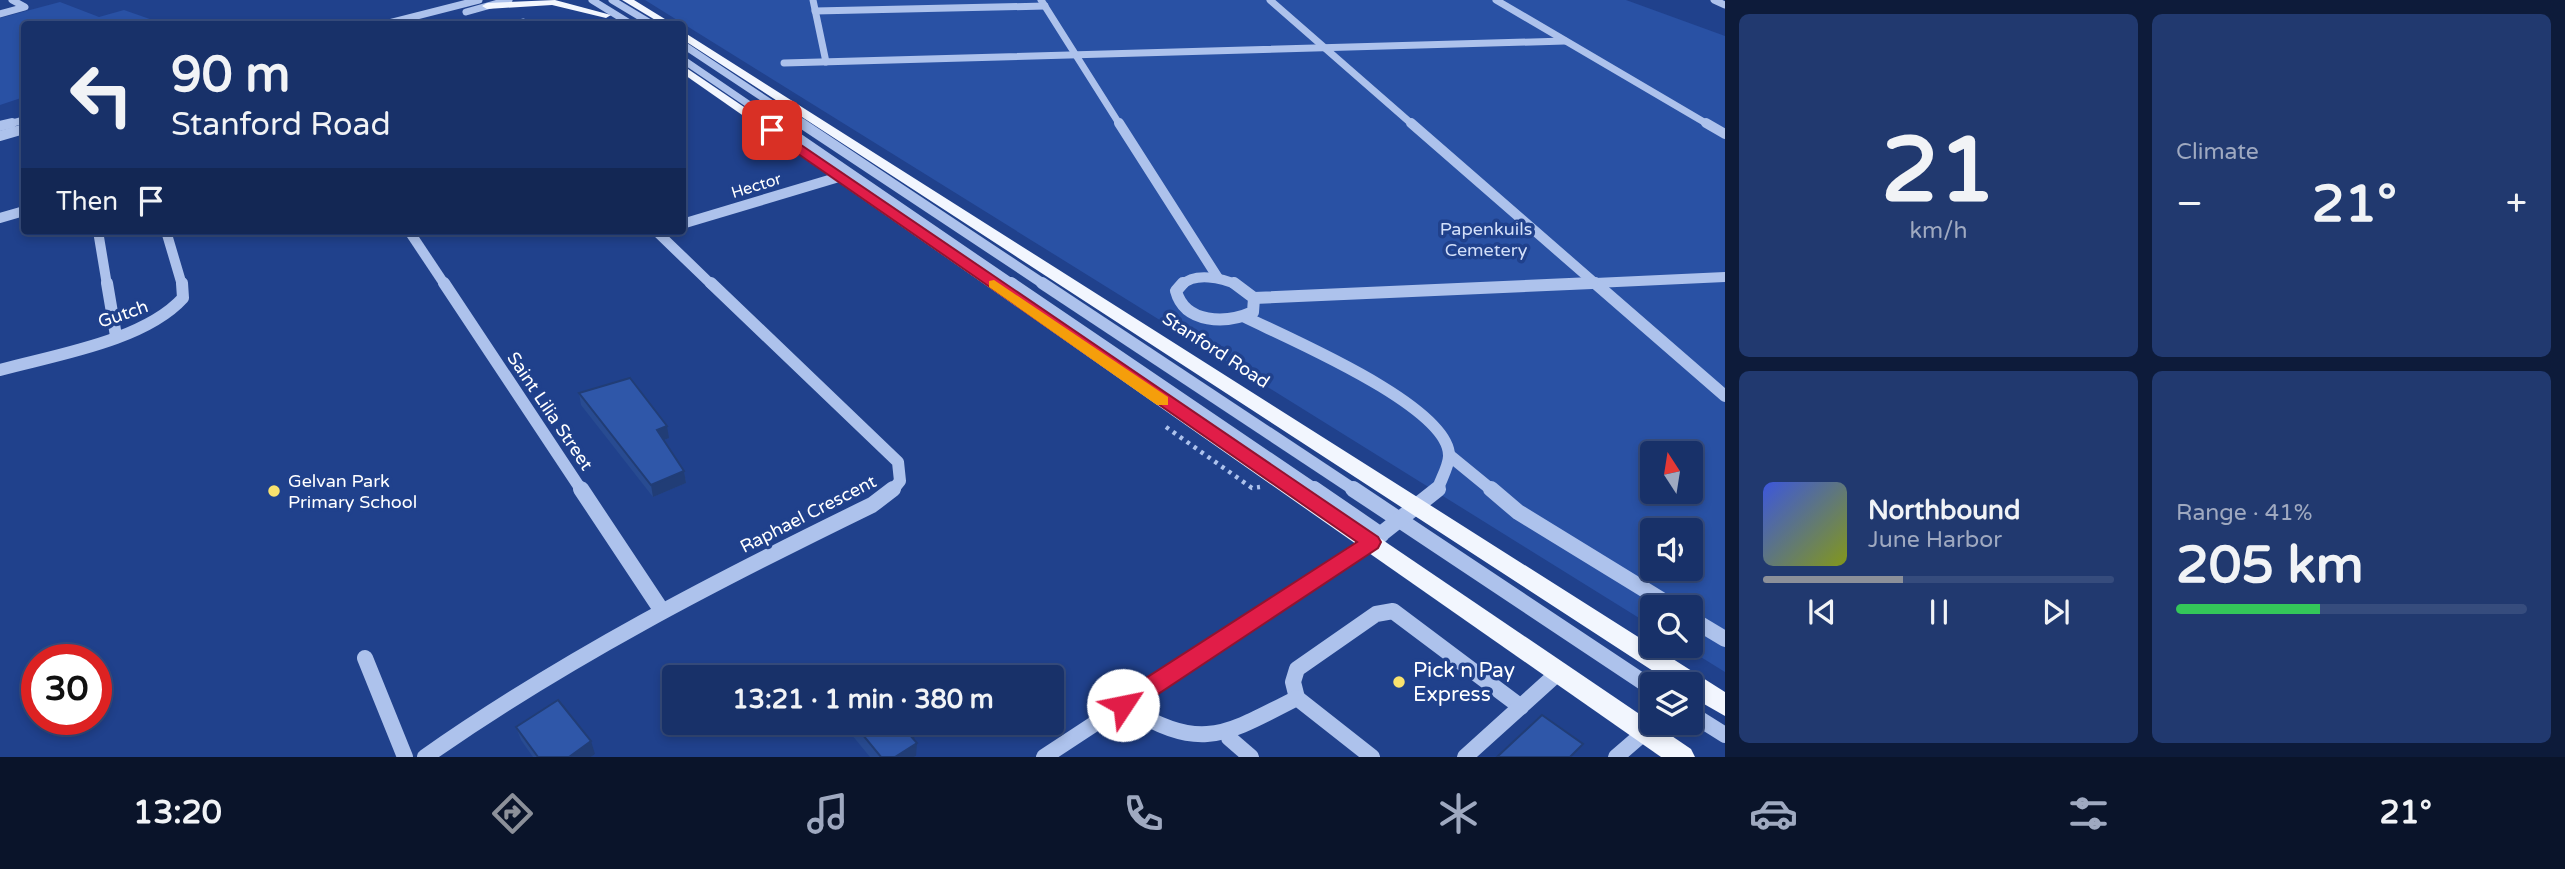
<!DOCTYPE html>
<html lang="en">
<head>
<meta charset="utf-8">
<style>
  body { margin:0; font-family:"Varela Round",sans-serif; background:#21396f; color:#f1f3f6; height:100vh; display:flex; flex-direction:column; font-size:26px; white-space:nowrap }
  * { box-sizing:border-box; margin:0 }
  p { font-size:23px; color:#9fa9c0 }
  .icon { flex:none; width:38px; height:38px; fill:none; stroke:currentColor; stroke-width:2; stroke-linecap:round; stroke-linejoin:round }
  .map { position:relative; flex:1; overflow:hidden }
  .sheet { display:flex; flex-direction:column; gap:14px; padding:14px; background:#0d1b3a; width:840px }
  .sheet>* { flex:none }
  .banner { position:absolute; left:21px; top:21px; width:665px; height:214px; border-radius:7px; box-shadow:0 4px 10px #0003,0 0 0 2px #364c7d; background:#183169; color:#f1f3f6; overflow:hidden }
  .needle { width:46px; rotate:348deg }
  .fabs { position:absolute; left:1640px; top:441px; display:grid; gap:14px }
  .fabs a { display:grid; place-items:center; width:63px; height:63px; border-radius:7px; background:#183169; box-shadow:0 4px 10px #0003,0 0 0 2px #364c7d; font-size:35px }
  .speed { position:absolute; left:21px; top:644px; display:flex; gap:14px; font-size:35px; font-weight:700; text-align:center }
  .speed>* { display:grid; place-content:center; width:91px; height:91px; border-radius:50%; background:#183169; box-shadow:0 4px 10px #0003,0 0 0 2px #364c7d; line-height:1 }
  .speed .limit { border:10px solid #d22; background:#fff; color:#111 }
  .pin { position:absolute; display:grid; place-items:center; width:60px; height:60px; color:#fff; margin:-30px; border-radius:14px; box-shadow:0 4px 10px #0006 }
  .me { position:absolute; width:77px; margin:-38px; rotate:56deg; stroke-linejoin:round; filter:drop-shadow(0 0 5px #0008) }
  .turn { display:flex; align-items:center; gap:24px; height:147px; padding:0 35px; font-size:32px }
  .turn .icon { width:91px; height:91px; stroke-width:2.5 }
  .turn b { display:block; font-size:49px; line-height:60px }
  .then { display:flex; align-items:center; height:66px; padding:0 35px; background:#0003; gap:14px; font-size:26px }
  .big { font-size:52px; font-weight:700; line-height:1.1 }
  .sheet .widget { flex:1; display:flex; flex-direction:column; justify-content:center; gap:10px; min-width:0; padding:0 24px; border-radius:10px; background:#21396f }
  .sheet .dial { align-items:center; gap:0 }
  .dial b { font-size:91px; line-height:1 }
  .song { display:flex; align-items:center; gap:21px }
  .cover { width:84px; height:84px; border-radius:10px; background:linear-gradient(135deg,hsl(230 70% 55%),hsl(70 70% 35%)) }
  .played { height:7px; border-radius:4px; background:linear-gradient(90deg,#8c9099 40%,#364c7d 40%) }
  .keys { display:flex; justify-content:space-around; direction:ltr }
  .heat { display:flex; justify-content:space-between; align-items:center; font-size:38px; direction:ltr }
  .charge { height:10px; border-radius:5px; background:linear-gradient(90deg,#34c759 41%,#364c7d 0) }
  .sheet .tiles { flex:1; display:grid; gap:14px; grid-template-columns:repeat(2,1fr) }
  .trip { position:absolute; left:662px; top:665px; width:402px; height:70px; border-radius:7px; background:#183169; box-shadow:0 4px 10px #0003,0 0 0 2px #364c7d; font-weight:700; line-height:70px; text-align:center }
  .dock { display:flex; height:112px; justify-content:space-around; align-items:center; background:#0a142a; color:#9fa9c0 }
  .dock .icon { width:49px; height:49px }
  .dock .active { color:#8c9099 }
  .dock b { font-size:32px; color:#f1f3f6 }
  main { display:flex; flex:1; min-height:0 }
  .map>svg:first-child { display:block }
  .green { fill:#2951a4; fill-rule:evenodd }
  .lines { fill:none; stroke-linecap:round; stroke-linejoin:round }
  .path { stroke:#adc2ec; stroke-width:4.5; stroke-dasharray:3.5 5; stroke-linecap:butt }
  .minor-far3 { stroke:#adc2ec; stroke-width:7 }
  .minor-far2 { stroke:#adc2ec; stroke-width:10 }
  .minor-far1 { stroke:#adc2ec; stroke-width:12 }
  .minor { stroke:#adc2ec; stroke-width:16 }
  .major { fill:#f2f6fe; fill-rule:evenodd }
  .wall { fill:#284b91 }
  .shaded-wall { fill:#213d76 }
  .building { fill:#2f57a9; stroke:#213d76; stroke-width:2 }
  .route { fill:#e11d48; stroke:#92132f; stroke-width:2 }
  .slow { fill:#f59e0b }
  .poi-dot { fill:#f9e26e; stroke:#20418c; stroke-width:2.5 }
  .labels { text-anchor:middle; stroke-width:7; stroke-linejoin:round; paint-order:stroke }
  .far-street-label { font-size:16px; fill:#fff; stroke:#20418c }
  .park-label { font-size:18px; fill:#d2dff9; stroke:#20418c }
  .street-label { font-size:18px; fill:#fff; stroke:#20418c }
  .poi-label { font-size:18px; fill:#fff; stroke:#20418c; text-anchor:start }
  .near-poi-label { font-size:21px; fill:#fff; stroke:#20418c; text-anchor:start }
</style>
</head>
<body>
<main>
<div class="map">
<svg width="1725" height="757" viewBox="0 0 1725 757">
  <rect width="100%" height="100%" fill="#20418c"/>
  <g class="green">
    <path d="M645,0H1626L1725,36V672L1683,646H1690V607H1652V626ZM1652,453H1690V492H1652ZM1652,530H1690V569H1652Z"/>
    <path d="M60,2L99,17L124,10L164,24H24V97L0,105V18Z"/>
  </g>
  <g class="lines">
    <path class="path" d="M1166,427L1252,488L1260,487"/>
    <g class="minor-far3">
      <path d="M592,0L631,24"/>
      <path d="M612,0L652,24"/>
      <path d="M813,0L826,62"/>
      <path d="M1041,0L1120,125"/>
      <path d="M1270,0L1413,125"/>
      <path d="M1496,0L1709,125"/>
      <path d="M1714,0L1725,5"/>
      <path d="M815,11L1045,6"/>
      <path d="M466,12L509,0"/>
      <path d="M0,14L25,7L12,0"/>
      <path d="M385,24L479,0"/>
      <path d="M517,24L523,22"/>
      <path d="M682,44L804,125"/>
      <path d="M682,59L779,125"/>
      <path d="M784,63L1565,41"/>
      <path d="M5,125L24,120"/>
    </g>
    <g class="minor-far2">
      <path d="M776,123L1013,285"/>
      <path d="M801,123L1045,285"/>
      <path d="M1119,123L1218,278"/>
      <path d="M1411,123L1597,285"/>
      <path d="M1706,123L1725,134"/>
      <path d="M0,126L12,123"/>
      <path d="M0,136L24,129"/>
      <path d="M0,218L24,211"/>
      <path d="M682,224L839,177"/>
      <path d="M98,231L107,285"/>
      <path d="M166,231L182,285"/>
      <path d="M409,231L445,285"/>
      <path d="M656,231L712,285"/>
      <path d="M1182,285C1195,272 1222,278 1237,285"/>
      <path d="M1552,285L1725,277"/>
    </g>
    <g class="minor-far1">
      <path d="M107,283L116,336"/>
      <path d="M444,283L582,491"/>
      <path d="M711,283L898,462L900,481L892,491"/>
      <path d="M1011,283L1317,491"/>
      <path d="M1042,283L1356,491"/>
      <path d="M1183,283L1176,291C1185,324 1226,324 1253,312L1254,298L1234,283"/>
      <path d="M1595,283L1725,396"/>
      <path d="M1254,298L1592,283"/>
      <path d="M1245,317C1285,337 1450,406 1449,456C1449,466 1440,481 1437,491"/>
      <path d="M0,370C55,355 144,341 183,298L182,283"/>
      <path d="M1449,455L1493,491"/>
    </g>
    <g class="minor">
      <path d="M581,489L662,611"/>
      <path d="M1314,489L1381,535"/>
      <path d="M1353,489L1652,688"/>
      <path d="M1491,489L1518,512L1673,607"/>
      <path d="M1690,618L1725,639"/>
      <path d="M365,658L405,757"/>
      <path d="M1297,698L1293,682L1297,669L1376,614L1393,611L1521,707"/>
      <path d="M1123,705C1201,752 1221,737 1297,698L1372,757"/>
      <path d="M1690,713L1725,735"/>
      <path d="M1229,738L1251,757"/>
      <path d="M425,757C566,658 718,580 872,505L893,489"/>
      <path d="M1044,757L1371,542L1438,489"/>
      <path d="M1465,757L1559,672"/>
      <path d="M1616,757L1645,732"/>
    </g>
    <g class="major">
      <path d="M555,0L611,15L606,18L552,5L487,9L482,6L487,3Z"/>
      <path d="M622,0H634L673,24H662Z"/>
      <path d="M682,31L1725,692V716L1690,696V684H1673L682,39Z"/>
      <path d="M682,65L1691,749L1695,757H1661L682,73Z"/>
    </g>
  </g>
  <g class="wall">
    <path d="M579,393L669,438L664,440L684,471L686,483L653,497L581,405Z"/>
    <path d="M842,723H910L915,728L914,740L916,756L914,757H870Z"/>
    <path d="M516,727L595,754L591,757H533L521,740Z"/>
  </g>
  <g class="shaded-wall">
    <path d="M667,426L669,438L659,442L657,430Z"/>
    <path d="M684,471L686,483L653,497L651,485Z"/>
    <path d="M915,728L914,741L908,733Z"/>
    <path d="M591,741L595,754L591,757H569Z"/>
    <path d="M917,743L916,756L914,757H895Z"/>
  </g>
  <g class="building">
    <path d="M630,378L667,426L657,430L684,471L651,485L579,393Z"/>
    <path d="M558,700L591,741L569,757H538L516,727Z"/>
    <path d="M1542,715L1583,744L1570,757H1497Z"/>
    <path d="M853,723H910L915,728L908,733L917,743L895,757H881Z"/>
  </g>
  <path class="route" d="M768,128H776L1378,537L1381,542L1378,548L1131,712L1123,715L1115,712L1112,705L1115,698L1357,542L768,133Z"/>
  <path class="slow" d="M994,280L1168,397V405H1157L989,287V281Z"/>
  <g class="poi-dot">
    <circle cx="274" cy="491" r="7"/>
    <circle cx="1399" cy="682" r="7"/>
  </g>
  <g class="labels">
    <g class="far-street-label">
      <text transform="translate(756 185) rotate(-17)" y="6">Hector</text>
    </g>
    <g class="park-label">
      <text x="1486" y="235">Papenkuils<tspan x="1486" dy="21">Cemetery</tspan></text>
    </g>
    <g class="street-label">
      <text transform="translate(123 314) rotate(-19)" y="6">Gutch</text>
      <text transform="translate(1216 350) rotate(33)" y="6">Stanford Road</text>
      <text transform="translate(550 411) rotate(56)" y="6">Saint Lilia Street</text>
      <text transform="translate(808 514) rotate(-27)" y="6">Raphael Crescent</text>
    </g>
    <g class="poi-label">
      <text x="288" y="487">Gelvan Park<tspan x="288" dy="21">Primary School</tspan></text>
    </g>
    <g class="near-poi-label">
      <text x="1413" y="677">Pick n Pay<tspan x="1413" dy="24">Express</tspan></text>
    </g>
  </g>
</svg>
<div class="fabs">
<a><svg class="needle" viewBox="-14 -14 28 28"><path d="M0-13l5 13h-10z" fill="#e53935"/><path d="M0 13l5-13h-10z" fill="#9fa9c0"/></svg></a>
<a><svg class="icon" aria-label="sound" viewBox="0 0 24 24"><path d="M4 9h4l5-4v14l-5-4H4zM17 9q2 3 0 6"/></svg></a>
<a><svg class="icon" aria-label="search" viewBox="0 0 24 24"><circle cx="10" cy="10" r="6"/><path d="M15 15l6 6"/></svg></a>
<a><svg class="icon" aria-label="layers" viewBox="0 0 24 24"><path d="M12 4l9 5-9 5-9-5zM3 14l9 5 9-5"/></svg></a>
</div>
<div class="speed"><div class="limit">30</div></div>
<div class="pin" style="left:772px;top:130px;background:#d93025"><svg class="icon" aria-label="arrive" viewBox="0 0 24 24"><path d="M6 21V4h12l-3 4 3 4H6"/></svg></div>
<svg class="me" style="left:1123px;top:705px" viewBox="-20 -20 40 40"><circle r="19" fill="#fff"/><path d="M0-13L10 11 0 6-10 11z" fill="#e11d48"/></svg>
<div class="trip">13:21 · 1 min · 380 m</div>
<div class="banner">
<div class="turn"><svg class="icon" aria-label="left" viewBox="0 0 24 24"><path d="M17 20v-9H6M10 6l-5 5 5 5"/></svg><div><b>90 m</b>Stanford Road</div></div>
<div class="then">Then<svg class="icon" aria-label="arrive" viewBox="0 0 24 24"><path d="M6 21V4h12l-3 4 3 4H6"/></svg></div>
</div>
</div>
<section class="sheet">
<div class="tiles">
<div class="widget dial"><b>21</b><p>km/h</p></div>
<div class="widget"><p>Climate</p>
<div class="heat"><a>−</a><b class="big">21°</b><a>+</a></div>
</div>
<div class="widget">
<div class="song"><i class="cover"></i><div><b>Northbound</b><p>June Harbor</p></div></div>
<div class="played"></div>
<div class="keys"><svg class="icon" aria-label="previous" viewBox="0 0 24 24"><path d="M18 5L8 12l10 7zM5 5v14"/></svg><svg class="icon" aria-label="pause" viewBox="0 0 24 24"><path d="M8 5v14M16 5v14"/></svg><svg class="icon" aria-label="next" viewBox="0 0 24 24"><path d="M6 5l10 7-10 7zM19 5v14"/></svg></div>
</div>
<div class="widget"><p>Range · 41%</p><b class="big">205 km</b><div class="charge"></div></div>
</div>
</section>
</main>
<nav class="dock">
<b>13:20</b>
<svg class="icon active" aria-label="directions" viewBox="0 0 24 24"><path d="M12 3l9 9-9 9-9-9zM9 14v-3h6M13 9l2 2-2 2"/></svg>
<svg class="icon" aria-label="music" viewBox="0 0 24 24"><path d="M9 18V5l10-2v13"/><circle cx="6" cy="18" r="3"/><circle cx="16" cy="16" r="3"/></svg>
<svg class="icon" aria-label="phone" viewBox="0 0 24 24"><path d="M5 4h4l2 5-3 2q2 4 5 5l2-3 5 2v4C11 20 4 13 5 4z"/></svg>
<svg class="icon" aria-label="climate" viewBox="0 0 24 24"><path d="M12 3v18M4 7l16 10M4 17L20 7"/></svg>
<svg class="icon" aria-label="car" viewBox="0 0 24 24"><path d="M5 17H2v-5l4-1 3-4h7l3 4 3 1v5h-3M9 17h6M6 11h13"/><circle cx="7" cy="17" r="2"/><circle cx="17" cy="17" r="2"/></svg>
<svg class="icon" aria-label="filters" viewBox="0 0 24 24"><path d="M4 7h16M4 17h16"/><circle cx="9" cy="7" r="2"/><circle cx="15" cy="17" r="2"/></svg>
<b>21°</b>
</nav>
</body>
</html>
